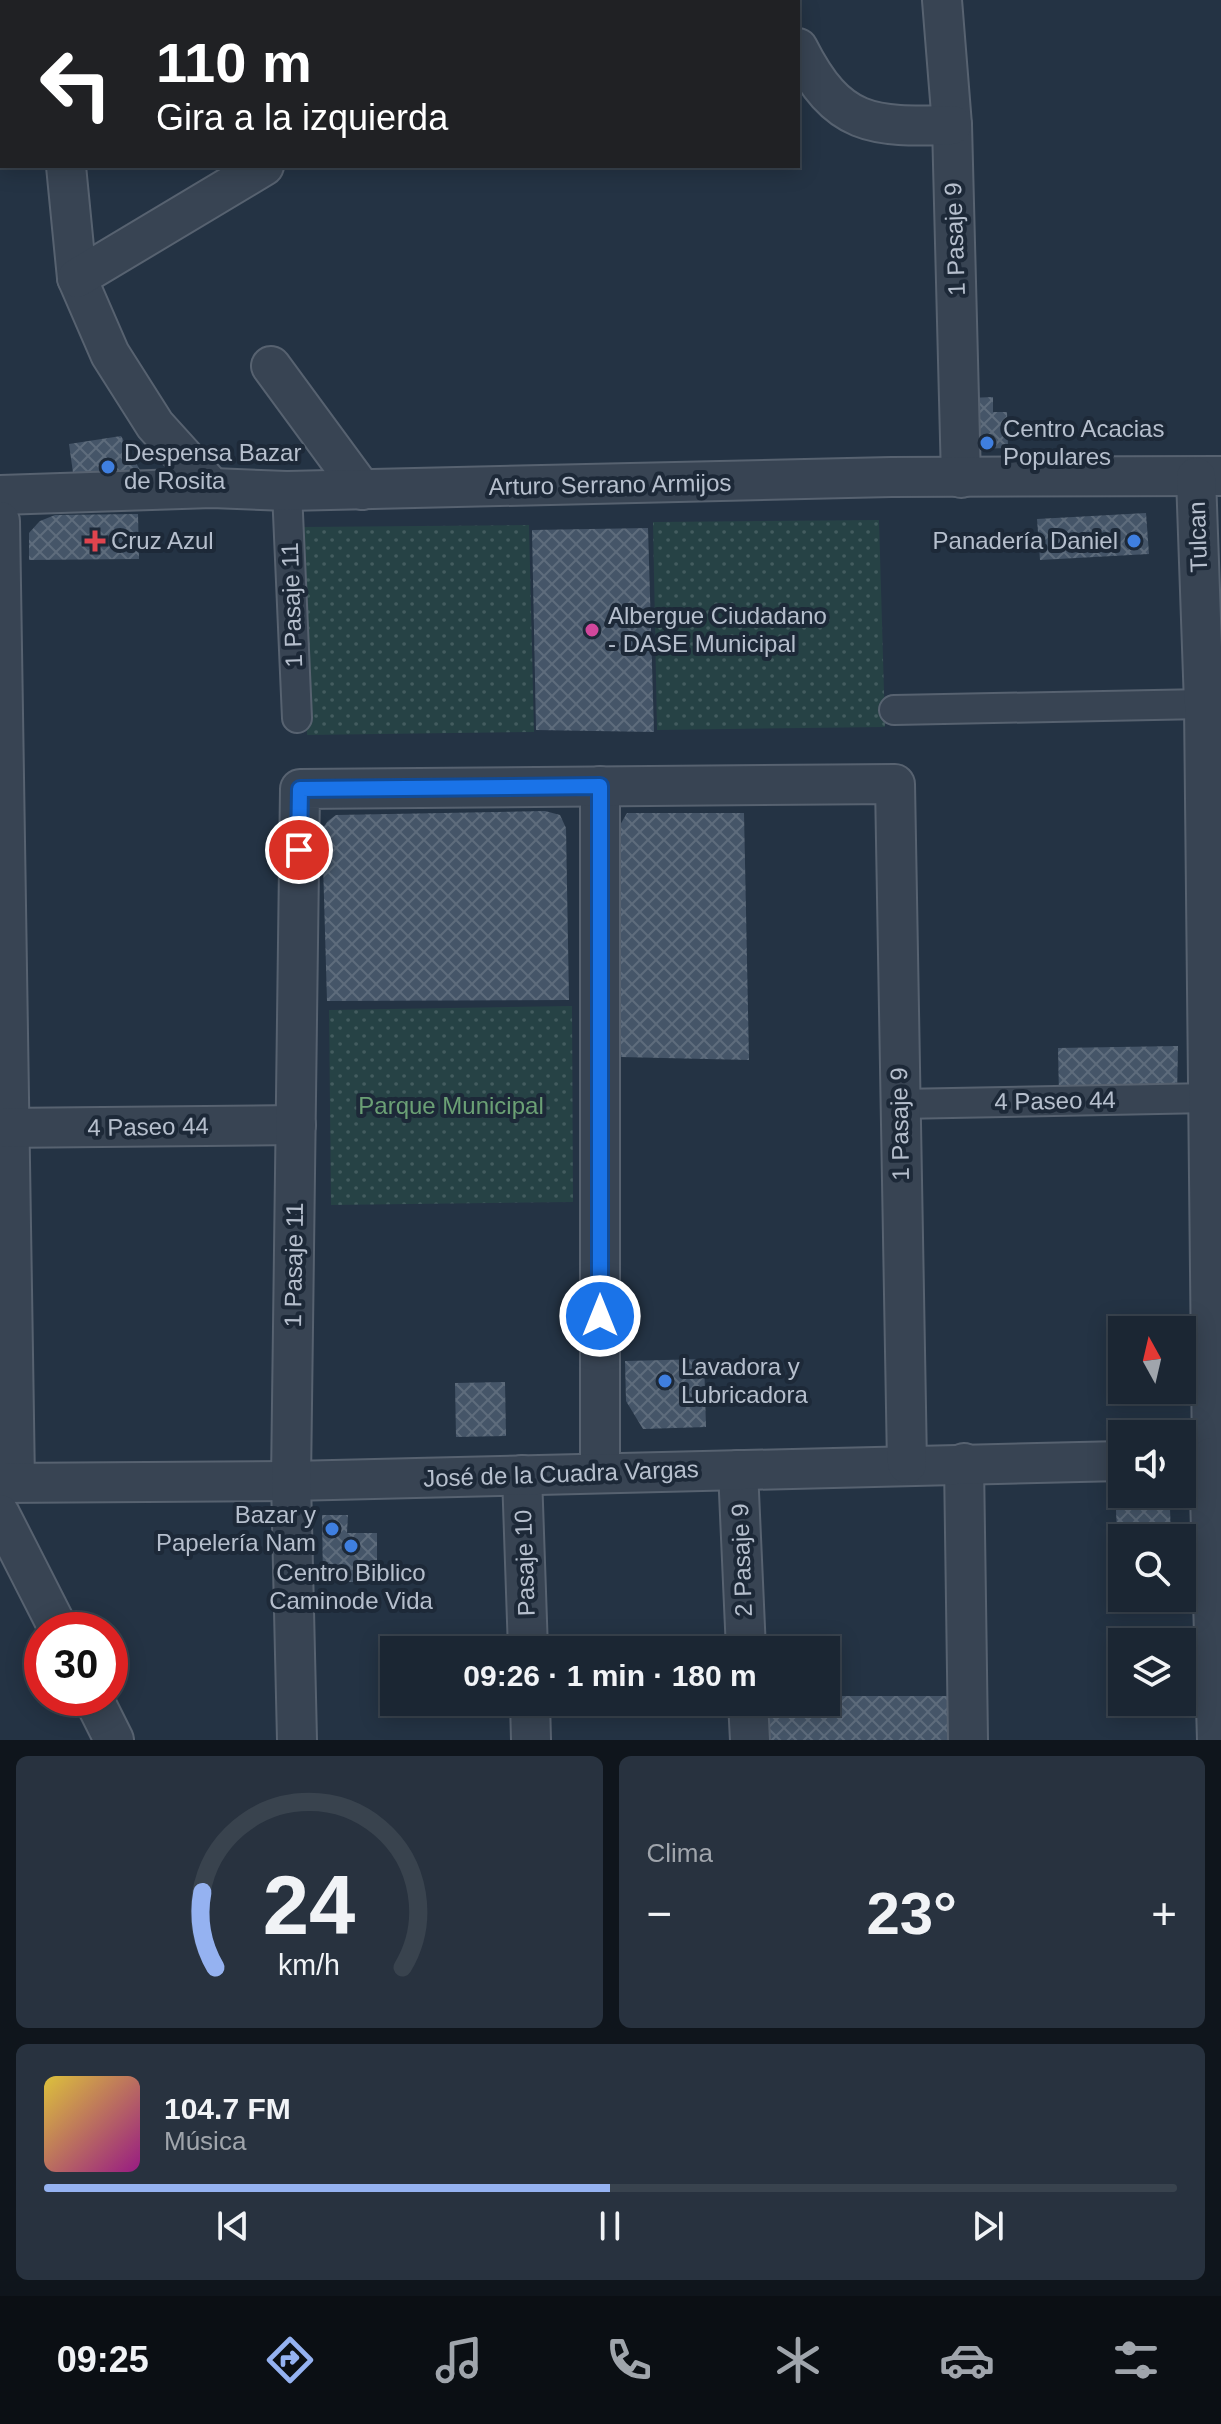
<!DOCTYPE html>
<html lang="es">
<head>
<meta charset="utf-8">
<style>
  body { margin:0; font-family:Helvetica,sans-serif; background:#28323f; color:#f1f3f6; height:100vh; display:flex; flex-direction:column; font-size:30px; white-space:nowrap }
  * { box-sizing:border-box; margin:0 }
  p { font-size:26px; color:#a0a5ac }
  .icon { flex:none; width:44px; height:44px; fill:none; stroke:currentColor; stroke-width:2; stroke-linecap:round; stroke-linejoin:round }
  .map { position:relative; height:1740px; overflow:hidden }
  .panel { display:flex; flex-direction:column; gap:16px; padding:16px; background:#0f151c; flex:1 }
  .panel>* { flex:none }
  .guide { position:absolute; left:0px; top:0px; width:800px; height:168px; box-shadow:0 4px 20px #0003,0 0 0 2px #39434e; background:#202124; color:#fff; overflow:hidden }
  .needle { width:52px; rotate:352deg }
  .tools { position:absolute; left:1108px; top:1316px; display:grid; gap:16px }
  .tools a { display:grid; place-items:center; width:88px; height:88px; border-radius:0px; background:#1b2633; box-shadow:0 4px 20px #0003,0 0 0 2px #39434e; font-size:40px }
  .speed { position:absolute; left:24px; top:1612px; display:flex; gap:16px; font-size:40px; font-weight:700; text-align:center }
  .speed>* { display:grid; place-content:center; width:104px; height:104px; border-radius:50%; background:#1b2633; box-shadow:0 4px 20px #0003,0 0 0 2px #39434e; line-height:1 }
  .speed .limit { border:12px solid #d22; background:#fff; color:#111 }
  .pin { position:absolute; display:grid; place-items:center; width:68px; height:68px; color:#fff; margin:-34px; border:4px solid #fff; border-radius:50%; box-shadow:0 2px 8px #0007 }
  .me { position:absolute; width:88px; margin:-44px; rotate:0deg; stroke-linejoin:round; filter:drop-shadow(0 0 6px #0008) }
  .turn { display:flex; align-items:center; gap:28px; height:168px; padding:0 24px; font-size:36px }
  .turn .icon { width:104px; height:104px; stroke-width:2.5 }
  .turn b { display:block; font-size:56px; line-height:68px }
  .big { font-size:60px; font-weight:700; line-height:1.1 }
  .panel .tile { flex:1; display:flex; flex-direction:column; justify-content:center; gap:12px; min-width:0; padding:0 28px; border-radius:12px; background:#28323f }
  .panel .dial { align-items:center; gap:0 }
  .dial svg { height:208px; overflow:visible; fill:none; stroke:#39434e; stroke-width:7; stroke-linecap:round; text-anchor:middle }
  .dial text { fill:#f1f3f6; stroke:none }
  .song { display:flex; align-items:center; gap:24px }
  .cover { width:96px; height:96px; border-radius:12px; background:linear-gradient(135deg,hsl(50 70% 55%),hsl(310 70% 35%)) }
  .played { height:8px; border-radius:4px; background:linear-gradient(90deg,#95b2f1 50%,#39434e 50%) }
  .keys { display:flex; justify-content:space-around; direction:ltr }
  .heat { display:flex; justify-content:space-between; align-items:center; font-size:44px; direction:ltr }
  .panel .tiles { flex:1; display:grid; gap:16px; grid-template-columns:1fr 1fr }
  .tile:last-child { grid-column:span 2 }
  .trip { position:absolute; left:380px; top:1636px; width:460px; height:80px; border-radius:0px; background:#1b2633; box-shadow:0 4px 20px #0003,0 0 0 2px #39434e; font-weight:700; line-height:80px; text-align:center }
  .menu { display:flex; height:128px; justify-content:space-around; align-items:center; background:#0b0f14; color:#a0a5ac }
  .menu .icon { width:56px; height:56px }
  .menu .on { color:#95b2f1 }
  .menu b { font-size:36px; color:#f1f3f6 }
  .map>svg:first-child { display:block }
  .park { fill:url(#park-dots) }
  .building { fill:url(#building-cross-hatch) }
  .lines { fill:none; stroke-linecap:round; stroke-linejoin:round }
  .pedestrian-casing { stroke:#576270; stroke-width:32 }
  .minor-casing { stroke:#576270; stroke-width:42 }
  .tertiary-casing { stroke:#576270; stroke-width:48 }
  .pedestrian { stroke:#384453; stroke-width:28 }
  .minor { stroke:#384453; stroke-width:38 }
  .tertiary { stroke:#384453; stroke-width:44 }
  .route-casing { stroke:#114b97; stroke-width:20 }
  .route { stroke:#1a73e8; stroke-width:14 }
  .shop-dot { fill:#3f7fe0; stroke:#1d2938; stroke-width:3 }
  .health-dot { fill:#e0444e; stroke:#1d2938; stroke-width:3 }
  .hotel-dot { fill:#d1479c; stroke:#1d2938; stroke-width:3 }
  .labels { text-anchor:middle; stroke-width:8; stroke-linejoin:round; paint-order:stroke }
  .street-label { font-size:24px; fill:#b6bfcd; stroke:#1d2938 }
  .poi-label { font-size:24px; fill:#b6bfcd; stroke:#1d2938; text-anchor:start }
  .park-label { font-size:24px; fill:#6ba075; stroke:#1d2938 }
</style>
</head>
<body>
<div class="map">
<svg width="1221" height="1740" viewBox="0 0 1221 1740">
  <defs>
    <pattern id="park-dots" width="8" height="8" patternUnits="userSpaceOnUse" patternTransform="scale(2)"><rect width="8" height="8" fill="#264245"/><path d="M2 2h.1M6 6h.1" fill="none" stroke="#435c5f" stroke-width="1.8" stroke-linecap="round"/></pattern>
    <pattern id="building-cross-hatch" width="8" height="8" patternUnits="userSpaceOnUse" patternTransform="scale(2)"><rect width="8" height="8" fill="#455568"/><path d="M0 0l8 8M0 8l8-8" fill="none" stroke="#5e6c7c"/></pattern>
  </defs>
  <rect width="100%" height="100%" fill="#243344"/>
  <g class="park">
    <path d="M879,520L885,727L657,730L653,522Z"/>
    <path d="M529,525L534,732L307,735L303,527Z"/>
    <path d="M572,1006L573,1202L331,1205L329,1010Z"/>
  </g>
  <g class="building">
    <path d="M993,397V412H1007L1008,448L971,449L970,398Z"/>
    <path d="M121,436L140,470L74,480L69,444Z"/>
    <path d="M1146,513L1149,554L1040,560L1037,519Z"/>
    <path d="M138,514L139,559L29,560V533L40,521L55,515Z"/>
    <path d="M648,528L654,732L536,730L532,530Z"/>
    <path d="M545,811L560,815L566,828L569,1000L327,1001L322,829L328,821L336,815Z"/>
    <path d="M627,813H744L749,1060L621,1057L616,832Z"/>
    <path d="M1178,1046L1177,1096H1059L1058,1048Z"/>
    <path d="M704,1359L706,1427L643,1429L626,1401L625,1361Z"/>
    <path d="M1111,1364H1122V1390H1137V1399L1112,1400Z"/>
    <path d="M505,1382L506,1436L456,1437L455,1383Z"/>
    <path d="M1170,1508L1171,1538H1122V1579H1119L1116,1510Z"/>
    <path d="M322,1515H348L347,1533H377V1582H323Z"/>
    <path d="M826,1696H958V1740H770L769,1702H826Z"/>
  </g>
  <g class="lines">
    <g class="pedestrian-casing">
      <g id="pedestrian">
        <path d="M287,491L297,718"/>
        <path d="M894,710L1204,704"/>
        <path d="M899,1104L1210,1098"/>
      </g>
    </g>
    <g class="minor-casing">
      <g id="minor">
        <path d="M51,0V2"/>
        <path d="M774,0L775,2"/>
        <path d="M942,0L952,125L961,478"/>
        <path d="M195,2L204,0"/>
        <path d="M798,48C838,127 871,127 952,125"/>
        <path d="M66,166L77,278L110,354L155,425L212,488"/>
        <path d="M77,278L264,166"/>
        <path d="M271,366L362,490"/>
        <path d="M0,495L212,488L287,491L891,477L1221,476"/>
        <path d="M0,521L15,1482"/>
        <path d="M0,1128L296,1125"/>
        <path d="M1182,1461L1212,1460L1204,704L1196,477"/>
        <path d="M964,1463L968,1740"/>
        <path d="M738,1470L746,1650"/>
        <path d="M600,1472V786"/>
        <path d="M522,1475L528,1650"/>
        <path d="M0,1483L291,1481L1122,1461"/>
        <path d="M0,1514L59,1630"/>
        <path d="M93,1698L114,1740"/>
        <path d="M530,1702L531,1740"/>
        <path d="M748,1702L750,1740"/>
        <path d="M297,1740L291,1481L300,789L895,784L907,1464"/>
      </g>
    </g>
    <g class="tertiary-casing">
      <path id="tertiary" d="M1220,1740L1212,1460H1221"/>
    </g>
    <use href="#pedestrian" class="pedestrian"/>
    <use href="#minor" class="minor"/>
    <use href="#tertiary" class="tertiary"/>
  </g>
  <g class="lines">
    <g class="route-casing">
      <path id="route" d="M299,850L300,789L600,786V1316"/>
    </g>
    <use href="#route" class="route"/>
  </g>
  <g class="shop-dot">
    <circle cx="987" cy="443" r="8"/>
    <circle cx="108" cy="467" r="8"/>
    <circle cx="1134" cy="541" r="8"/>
    <circle cx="665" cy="1381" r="8"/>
    <circle cx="332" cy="1529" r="8"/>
    <circle cx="351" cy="1546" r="8"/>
  </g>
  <path class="health-dot" d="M91 529h8v8h8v8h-8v8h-8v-8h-8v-8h8z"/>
  <circle class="hotel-dot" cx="592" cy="630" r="8"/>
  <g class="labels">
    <g class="street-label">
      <text transform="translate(955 239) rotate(-92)" y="8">1 Pasaje 9</text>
      <text transform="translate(610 485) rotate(-1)" y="8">Arturo Serrano Armijos</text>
      <text transform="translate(1198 537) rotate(-92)" y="8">Tulcan</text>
      <text transform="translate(292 605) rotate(-92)" y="8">1 Pasaje 11</text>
      <text transform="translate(1055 1101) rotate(-1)" y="8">4 Paseo 44</text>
      <text transform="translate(900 1124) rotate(-91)" y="8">1 Pasaje 9</text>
      <text transform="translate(148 1127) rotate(-1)" y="8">4 Paseo 44</text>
      <text transform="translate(294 1265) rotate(-89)" y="8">1 Pasaje 11</text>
      <text transform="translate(561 1474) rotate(-2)" y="8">José de la Cuadra Vargas</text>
      <text transform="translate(742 1560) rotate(-92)" y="8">2 Pasaje 9</text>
      <text transform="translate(525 1563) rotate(-92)" y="8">Pasaje 10</text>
    </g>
    <g class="poi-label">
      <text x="1003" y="437">Centro Acacias<tspan x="1003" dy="28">Populares</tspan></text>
      <text x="124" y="461">Despensa Bazar<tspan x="124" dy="28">de Rosita</tspan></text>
      <text x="111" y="549">Cruz Azul</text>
      <text x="1118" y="549" text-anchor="end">Panadería Daniel</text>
      <text x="608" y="624">Albergue Ciudadano<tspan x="608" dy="28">- DASE Municipal</tspan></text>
      <text x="681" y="1375">Lavadora y<tspan x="681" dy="28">Lubricadora</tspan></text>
      <text x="316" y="1523" text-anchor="end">Bazar y<tspan x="316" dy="28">Papelería Nam</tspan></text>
      <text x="351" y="1581" text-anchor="middle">Centro Biblico<tspan x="351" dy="28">Caminode Vida</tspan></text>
    </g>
    <g class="park-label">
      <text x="451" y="1114">Parque Municipal</text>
    </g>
  </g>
</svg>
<div class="tools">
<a><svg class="needle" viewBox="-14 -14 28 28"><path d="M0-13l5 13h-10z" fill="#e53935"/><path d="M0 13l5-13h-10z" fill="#a0a5ac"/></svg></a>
<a><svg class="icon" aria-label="sound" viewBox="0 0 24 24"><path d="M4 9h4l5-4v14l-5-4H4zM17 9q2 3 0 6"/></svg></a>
<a><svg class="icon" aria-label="search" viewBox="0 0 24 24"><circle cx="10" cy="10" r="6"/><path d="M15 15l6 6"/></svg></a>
<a><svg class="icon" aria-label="layers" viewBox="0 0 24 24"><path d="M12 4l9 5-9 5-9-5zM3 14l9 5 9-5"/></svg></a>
</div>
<div class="speed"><div class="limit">30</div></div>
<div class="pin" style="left:299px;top:850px;background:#d93025"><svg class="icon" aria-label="arrive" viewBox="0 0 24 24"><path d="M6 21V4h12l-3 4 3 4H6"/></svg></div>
<svg class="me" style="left:600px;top:1316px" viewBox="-20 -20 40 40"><circle r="17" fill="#1a73e8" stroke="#fff" stroke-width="3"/><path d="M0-11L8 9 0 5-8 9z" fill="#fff"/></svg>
<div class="trip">09:26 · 1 min · 180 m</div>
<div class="guide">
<div class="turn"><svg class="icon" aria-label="left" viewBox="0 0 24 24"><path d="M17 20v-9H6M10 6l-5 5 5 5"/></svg><div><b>110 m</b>Gira a la izquierda</div></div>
</div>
</div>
<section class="panel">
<div class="tiles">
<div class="tile dial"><svg viewBox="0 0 100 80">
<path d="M14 69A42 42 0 1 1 86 69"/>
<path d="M14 69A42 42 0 0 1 9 40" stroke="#95b2f1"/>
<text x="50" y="56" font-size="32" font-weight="700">24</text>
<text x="50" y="72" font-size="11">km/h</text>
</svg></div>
<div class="tile"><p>Clima</p>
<div class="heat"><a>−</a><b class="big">23°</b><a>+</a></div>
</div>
<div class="tile">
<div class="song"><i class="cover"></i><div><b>104.7 FM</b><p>Música</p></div></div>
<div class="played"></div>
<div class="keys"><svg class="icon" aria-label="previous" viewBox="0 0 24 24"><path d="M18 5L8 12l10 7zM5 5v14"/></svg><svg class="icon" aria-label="pause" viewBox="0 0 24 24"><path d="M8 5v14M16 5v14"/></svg><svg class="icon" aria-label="next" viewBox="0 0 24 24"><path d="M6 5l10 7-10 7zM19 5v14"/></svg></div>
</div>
</div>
</section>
<nav class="menu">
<b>09:25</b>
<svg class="icon on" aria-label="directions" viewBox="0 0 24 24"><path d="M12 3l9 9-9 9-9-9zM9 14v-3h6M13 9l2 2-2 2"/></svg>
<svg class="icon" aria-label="music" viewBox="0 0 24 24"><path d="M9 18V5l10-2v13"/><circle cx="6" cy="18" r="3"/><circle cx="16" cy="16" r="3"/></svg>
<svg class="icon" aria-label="phone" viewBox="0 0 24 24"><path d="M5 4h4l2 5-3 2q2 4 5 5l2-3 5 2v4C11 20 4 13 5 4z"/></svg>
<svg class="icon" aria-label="climate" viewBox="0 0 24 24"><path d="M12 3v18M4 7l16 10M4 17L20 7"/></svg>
<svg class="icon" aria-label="car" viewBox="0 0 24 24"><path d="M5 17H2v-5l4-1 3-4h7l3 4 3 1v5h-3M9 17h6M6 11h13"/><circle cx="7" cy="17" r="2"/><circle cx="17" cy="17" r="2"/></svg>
<svg class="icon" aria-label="filters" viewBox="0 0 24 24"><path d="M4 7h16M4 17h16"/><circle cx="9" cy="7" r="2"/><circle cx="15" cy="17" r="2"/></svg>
</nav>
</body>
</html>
